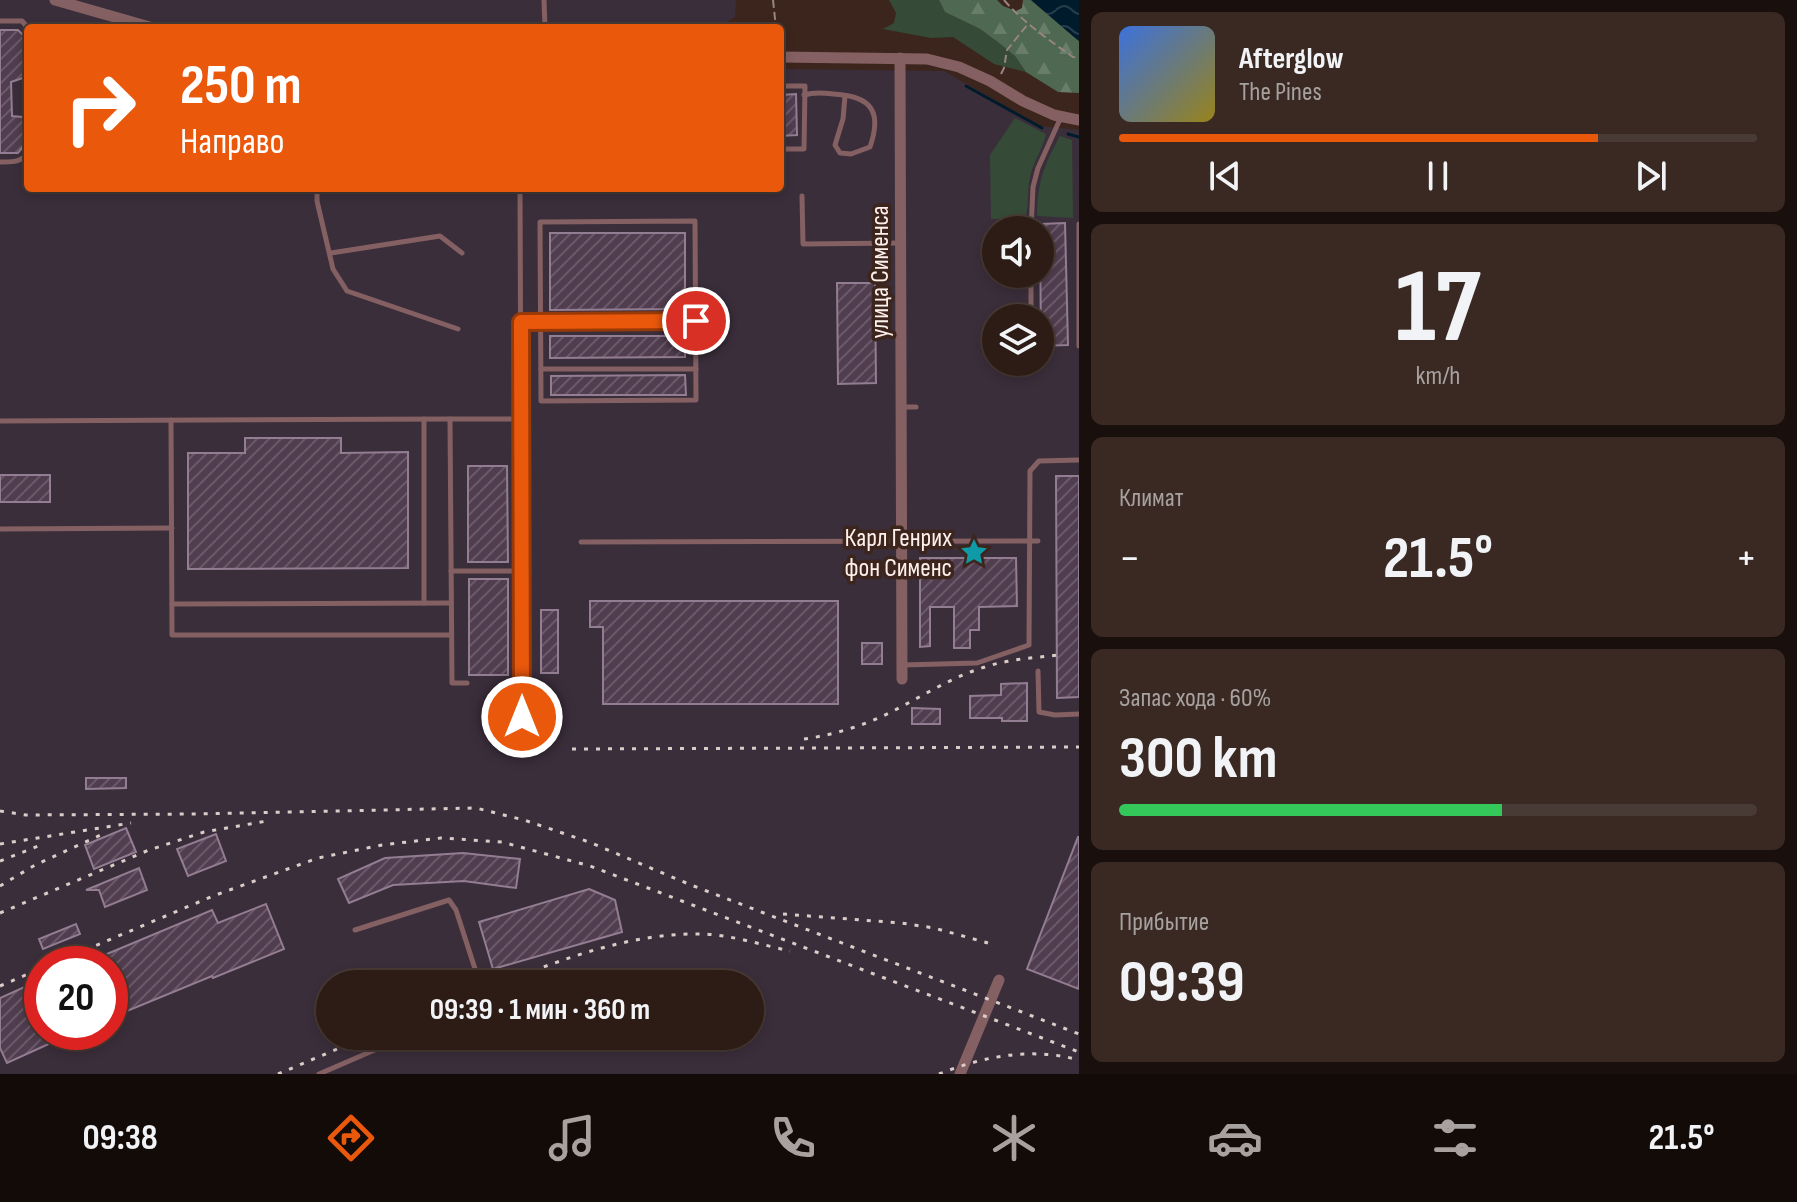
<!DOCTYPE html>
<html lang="ru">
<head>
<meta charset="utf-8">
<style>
  body { margin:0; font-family:"Sofia Sans Condensed",sans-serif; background:#392922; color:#f1f3f6; height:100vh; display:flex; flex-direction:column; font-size:30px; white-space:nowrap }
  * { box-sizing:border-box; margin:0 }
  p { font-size:26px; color:#a7a1a0 }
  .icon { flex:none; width:44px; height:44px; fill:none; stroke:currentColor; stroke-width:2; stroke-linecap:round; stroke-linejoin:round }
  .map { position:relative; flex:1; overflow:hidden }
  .drawer { display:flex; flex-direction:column; gap:12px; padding:12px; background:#190f0c; width:718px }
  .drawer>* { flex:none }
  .guide { position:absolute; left:24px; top:24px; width:760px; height:168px; border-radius:8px; box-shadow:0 4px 12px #0003,0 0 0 2px #483a34; background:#ea580c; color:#fff; overflow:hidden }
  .tools { position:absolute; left:982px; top:216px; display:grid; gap:16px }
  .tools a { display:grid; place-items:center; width:72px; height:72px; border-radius:50%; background:#2d1c15; box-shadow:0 4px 12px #0003,0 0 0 2px #483a34; font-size:40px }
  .speed { position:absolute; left:24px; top:946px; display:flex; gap:16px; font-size:40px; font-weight:700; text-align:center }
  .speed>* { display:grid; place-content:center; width:104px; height:104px; border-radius:50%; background:#2d1c15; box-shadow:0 4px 12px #0003,0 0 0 2px #483a34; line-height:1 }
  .speed .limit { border:12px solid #d22; background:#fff; color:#111 }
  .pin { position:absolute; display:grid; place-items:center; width:68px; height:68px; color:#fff; margin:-34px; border:4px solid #fff; border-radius:50%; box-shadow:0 2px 8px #0007 }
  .me { position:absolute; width:88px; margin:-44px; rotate:0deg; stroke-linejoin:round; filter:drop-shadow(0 0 6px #0008) }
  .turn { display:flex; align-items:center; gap:28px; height:168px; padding:0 24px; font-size:36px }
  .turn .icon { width:104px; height:104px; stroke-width:2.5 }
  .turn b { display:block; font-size:56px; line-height:68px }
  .big { font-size:60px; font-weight:700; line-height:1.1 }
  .drawer .tile { flex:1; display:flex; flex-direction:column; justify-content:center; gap:12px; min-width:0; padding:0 28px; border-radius:12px; background:#392922 }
  .drawer .dial { align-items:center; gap:0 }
  .dial b { font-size:104px; line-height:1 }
  .song { display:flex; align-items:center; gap:24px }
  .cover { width:96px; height:96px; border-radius:12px; background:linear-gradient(135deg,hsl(220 70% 55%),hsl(50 70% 35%)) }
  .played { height:8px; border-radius:4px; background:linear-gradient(90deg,#ea580c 75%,#483a34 75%) }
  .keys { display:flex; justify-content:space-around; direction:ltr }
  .heat { display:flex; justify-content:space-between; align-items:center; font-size:44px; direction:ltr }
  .charge { height:12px; border-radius:6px; background:linear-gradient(90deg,#34c759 60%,#483a34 0) }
  .trip { position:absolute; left:316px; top:970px; width:448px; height:80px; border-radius:40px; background:#2d1c15; box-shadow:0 4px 12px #0003,0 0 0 2px #483a34; font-weight:700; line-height:80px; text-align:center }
  .tabs { display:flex; height:128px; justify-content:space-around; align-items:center; background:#120b08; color:#a7a1a0 }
  .tabs .icon { width:56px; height:56px }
  .tabs .active { color:#ea580c }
  .tabs b { font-size:36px; color:#f1f3f6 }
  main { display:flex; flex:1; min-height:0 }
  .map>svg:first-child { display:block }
  .industrial { fill:#3b2e3b; fill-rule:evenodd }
  .green { fill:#364a38 }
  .forest { fill:url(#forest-firs) }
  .water { fill:url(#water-waves) }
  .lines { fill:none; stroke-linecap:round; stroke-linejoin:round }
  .stream { stroke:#001c2c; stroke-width:3 }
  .building { fill:url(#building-hatch); stroke:#937d92; stroke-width:2 }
  .path { stroke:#98857f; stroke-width:2; stroke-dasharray:8 4; stroke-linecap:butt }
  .lane { stroke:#846062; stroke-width:5 }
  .street { stroke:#846062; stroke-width:11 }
  .rail { stroke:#dbccc7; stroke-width:3; stroke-dasharray:4 8; stroke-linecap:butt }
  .route-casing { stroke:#983908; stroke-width:20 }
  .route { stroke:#ea580c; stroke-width:14 }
  .labels { text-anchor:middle; stroke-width:7; stroke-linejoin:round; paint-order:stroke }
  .street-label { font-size:26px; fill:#fef0ec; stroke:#3c251c }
  .poi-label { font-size:26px; fill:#fef0ec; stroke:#3c251c; text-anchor:end }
</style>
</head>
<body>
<main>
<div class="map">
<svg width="1079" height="1074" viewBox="0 0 1079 1074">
  <defs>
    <pattern id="forest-firs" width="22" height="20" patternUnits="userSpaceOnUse" patternTransform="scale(2)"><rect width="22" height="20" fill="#4f6851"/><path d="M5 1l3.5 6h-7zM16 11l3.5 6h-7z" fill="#697e6a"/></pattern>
    <pattern id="water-waves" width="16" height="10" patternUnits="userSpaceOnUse" patternTransform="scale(2)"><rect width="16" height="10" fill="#001c2c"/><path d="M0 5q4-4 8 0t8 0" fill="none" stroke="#263d4b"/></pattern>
    <pattern id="building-hatch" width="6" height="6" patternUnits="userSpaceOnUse" patternTransform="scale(2)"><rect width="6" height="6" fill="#503d4f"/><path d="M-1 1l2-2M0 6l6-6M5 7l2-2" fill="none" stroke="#6a5968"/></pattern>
  </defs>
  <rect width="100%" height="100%" fill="#3c251c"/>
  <path class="industrial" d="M0,0H736L735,17L719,28H28V188H780V69L944,71L1039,126L1079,130V1074H0ZM996,230H1040V274H996ZM996,318H1040V362H996ZM42,964H110V1032H42ZM330,984H750V1036H330Z"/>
  <g class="green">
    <path d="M889,0H939L945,12L980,29L999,43L1015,56L1026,72L994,64L953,37L931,38L883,29L894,23L896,13Z"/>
    <path d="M1015,118L1046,134C1043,149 1033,162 1030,177C1027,190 1029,203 1026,216L1024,219H991L990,155Z"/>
    <path d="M1060,136L1072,140L1073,218L1037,216C1037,183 1044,165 1060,136Z"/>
  </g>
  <path class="forest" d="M939,0H997L1003,6L1016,11L1022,8L1023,0H1031L1079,41V93L1058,92L1026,72L1015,56L999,43L980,29L945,12Z"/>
  <path class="water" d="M1031,0H1079V41L1074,37Z"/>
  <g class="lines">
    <g class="stream">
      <path d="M966,86L1042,128"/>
      <path d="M1068,134L1079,137"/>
    </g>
  </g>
  <g class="building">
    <path d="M0,30H18L25,37L27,43V71L23,78L11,82L12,116L22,117L26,122V143L18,153H0Z"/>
    <path d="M796,94L797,135L780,136V95Z"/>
    <path d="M1065,223L1068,345L1041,346L1040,224Z"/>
    <path d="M550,233H685V309L550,310Z"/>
    <path d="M837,283H875L876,383L838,384Z"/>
    <path d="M550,336H685V357L550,358Z"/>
    <path d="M685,375L686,395H551V376Z"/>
    <path d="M245,438H341V453L408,452V568L188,569V453H245Z"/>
    <path d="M468,466H507L508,562H468Z"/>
    <rect x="0" y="475" width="50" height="27"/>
    <path d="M1056,476H1079V697L1057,698Z"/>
    <path d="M920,558H1016L1017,606L979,607V630H970V648H954V607H930V646L920,647Z"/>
    <rect x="469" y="579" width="39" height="96"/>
    <path d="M590,601H838V704H603V627H590Z"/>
    <rect x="541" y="610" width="17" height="63"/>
    <rect x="862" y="643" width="20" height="21"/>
    <path d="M1027,683V721H1002V718H970V696L1001,695V684Z"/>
    <path d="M912,708L940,709V724H912Z"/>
    <path d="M86,778H126V788L86,789Z"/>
    <path d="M126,828L136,852L94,869L85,845Z"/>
    <path d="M216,834L226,861L188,876L177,849Z"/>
    <path d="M1078,837H1079V989L1027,969Z"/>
    <path d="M463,853L520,859L516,888L464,881L393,885L349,903L338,879L385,858Z"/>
    <path d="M139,868L147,890L105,907L99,890H86Z"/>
    <path d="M589,889L615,900L622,932L493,969L479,922Z"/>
    <path d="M266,904L284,949L213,978L212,976L110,1018V964H83L212,910L218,923Z"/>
    <path d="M76,924L80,934L43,949L39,939Z"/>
    <path d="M42,979V1032H75L7,1063L0,1048V998Z"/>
  </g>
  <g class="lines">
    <g class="path">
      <path d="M773,0L776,28"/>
      <path d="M1004,0C1024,23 1049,40 1073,57L1079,58"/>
      <path d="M1001,74L1004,68L1007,50L1027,25"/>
    </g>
    <g class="lane">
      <path d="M544,0L545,28"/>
      <path d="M0,21H22L28,28"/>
      <path d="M780,86H805L804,149H780"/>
      <path d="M780,86L781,59"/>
      <path d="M804,95C818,91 829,94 843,95C876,99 880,118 870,147L851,154L840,153L835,145L843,119L845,96"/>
      <path d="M0,162C12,162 20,163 28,153"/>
      <path d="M317,188V201L333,269L347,291L458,329"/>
      <path d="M520,188L522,717"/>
      <path d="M802,196L803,244L901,243"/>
      <path d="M695,221L696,400L541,401L540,222Z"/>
      <path d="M1079,224V346"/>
      <path d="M1031,230L1033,187L1038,168L1061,117"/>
      <path d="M331,253L440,236L462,253"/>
      <path d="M1031,318V274"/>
      <path d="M521,322L695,321"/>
      <path d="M541,369H696"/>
      <path d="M902,407H916"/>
      <path d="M424,419V603"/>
      <path d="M171,420L172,635H451"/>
      <path d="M0,421L450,419"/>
      <path d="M0,529L172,528"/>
      <path d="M581,542L1038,541"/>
      <path d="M451,571H521"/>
      <path d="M172,604L451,603"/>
      <path d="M903,665L977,663L1029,645L1030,471L1039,461L1079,460"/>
      <path d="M1038,671L1039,712L1055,715L1079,714"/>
      <path d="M467,683H452L450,419H521"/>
      <path d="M355,930L449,900L456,910L477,975L476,984"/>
      <path d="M319,1074L407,1036"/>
    </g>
    <g class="street">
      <path d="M55,0L153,28"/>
      <path d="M780,57L927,59L959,67L990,81L1023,101L1054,115L1079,120"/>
      <path d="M900,58L902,679"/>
      <path d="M960,1074L999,980"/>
    </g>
    <g class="rail">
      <path d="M804,739C826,736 848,730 869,722C909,706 944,679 985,667C1009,659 1034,658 1058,655"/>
      <path d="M572,749L1079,747"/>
      <path d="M0,811L26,815L195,814L476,808L524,820L589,842L691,885L1079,1034"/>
      <path d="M0,844L131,823"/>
      <path d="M0,861L41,845"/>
      <path d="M0,886L35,865L103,834"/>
      <path d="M0,913L149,850L204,832L267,821"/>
      <path d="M783,914L901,923L934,928L988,943"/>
      <path d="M52,964L213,896L318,858L382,845L441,838L502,842L590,866L1079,1052"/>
      <path d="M499,984C563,959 630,933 700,934C728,934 762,945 790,951"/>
      <path d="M0,986L42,968"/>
      <path d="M359,1049L389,1036"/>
      <path d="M278,1074L368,1036"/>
      <path d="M939,1074C984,1056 1032,1047 1079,1060"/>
    </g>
  </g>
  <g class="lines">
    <g class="route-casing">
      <path id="route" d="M522,717L521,322L696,321"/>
    </g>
    <use href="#route" class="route"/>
  </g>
  <defs>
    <g id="sight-bare" transform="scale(2.16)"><path d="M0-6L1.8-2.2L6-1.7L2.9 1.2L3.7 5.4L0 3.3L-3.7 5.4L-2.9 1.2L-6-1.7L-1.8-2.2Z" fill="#0f9aa8" stroke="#3c251c" stroke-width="2.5" paint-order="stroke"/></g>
  </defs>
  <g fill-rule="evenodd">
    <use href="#sight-bare" x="974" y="552"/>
  </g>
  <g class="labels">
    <g class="street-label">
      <text transform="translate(879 272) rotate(-90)" y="9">улица Сименса</text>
    </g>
    <g class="poi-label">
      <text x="952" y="546">Карл Генрих<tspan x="952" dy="30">фон Сименс</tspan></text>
    </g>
  </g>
</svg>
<div class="tools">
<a><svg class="icon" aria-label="sound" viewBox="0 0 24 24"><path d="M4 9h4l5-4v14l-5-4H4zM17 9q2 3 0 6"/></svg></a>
<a><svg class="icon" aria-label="layers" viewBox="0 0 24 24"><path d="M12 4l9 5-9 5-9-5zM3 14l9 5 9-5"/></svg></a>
</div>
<div class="speed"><div class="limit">20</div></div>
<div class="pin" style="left:696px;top:321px;background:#d93025"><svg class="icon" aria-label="arrive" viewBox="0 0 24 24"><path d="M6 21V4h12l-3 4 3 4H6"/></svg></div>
<svg class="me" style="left:522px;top:717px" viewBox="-20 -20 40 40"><circle r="17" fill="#ea580c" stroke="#fff" stroke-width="3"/><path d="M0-11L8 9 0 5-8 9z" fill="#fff"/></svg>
<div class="trip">09:39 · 1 мин · 360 m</div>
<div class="guide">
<div class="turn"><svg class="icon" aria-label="right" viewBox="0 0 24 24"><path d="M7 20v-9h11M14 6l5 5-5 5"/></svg><div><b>250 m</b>Направо</div></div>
</div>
</div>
<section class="drawer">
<div class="tile">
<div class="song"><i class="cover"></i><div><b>Afterglow</b><p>The Pines</p></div></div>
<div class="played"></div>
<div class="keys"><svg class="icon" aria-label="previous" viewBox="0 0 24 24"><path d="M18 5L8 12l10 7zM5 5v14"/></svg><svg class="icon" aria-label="pause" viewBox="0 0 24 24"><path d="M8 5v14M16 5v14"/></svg><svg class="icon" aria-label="next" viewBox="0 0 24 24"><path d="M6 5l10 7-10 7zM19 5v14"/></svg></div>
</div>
<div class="tile dial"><b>17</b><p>km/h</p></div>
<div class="tile"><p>Климат</p>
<div class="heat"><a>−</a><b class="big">21.5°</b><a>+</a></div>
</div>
<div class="tile"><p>Запас хода · 60%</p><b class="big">300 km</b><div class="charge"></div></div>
<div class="tile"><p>Прибытие</p><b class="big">09:39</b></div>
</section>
</main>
<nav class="tabs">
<b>09:38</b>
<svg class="icon active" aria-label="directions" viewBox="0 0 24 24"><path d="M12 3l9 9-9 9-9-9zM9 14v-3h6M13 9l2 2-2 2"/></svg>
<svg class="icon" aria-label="music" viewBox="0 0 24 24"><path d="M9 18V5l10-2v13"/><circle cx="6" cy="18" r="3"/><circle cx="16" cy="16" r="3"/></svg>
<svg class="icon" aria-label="phone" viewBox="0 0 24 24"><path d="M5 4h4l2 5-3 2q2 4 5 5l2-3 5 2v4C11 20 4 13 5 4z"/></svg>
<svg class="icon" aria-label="climate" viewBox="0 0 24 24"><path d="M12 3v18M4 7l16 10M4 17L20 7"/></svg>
<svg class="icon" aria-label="car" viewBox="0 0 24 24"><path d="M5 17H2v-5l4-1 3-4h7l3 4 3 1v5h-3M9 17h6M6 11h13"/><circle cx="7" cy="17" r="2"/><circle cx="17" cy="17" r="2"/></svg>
<svg class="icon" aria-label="filters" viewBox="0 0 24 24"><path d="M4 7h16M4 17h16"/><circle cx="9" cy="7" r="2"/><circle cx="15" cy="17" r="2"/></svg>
<b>21.5°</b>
</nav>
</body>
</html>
